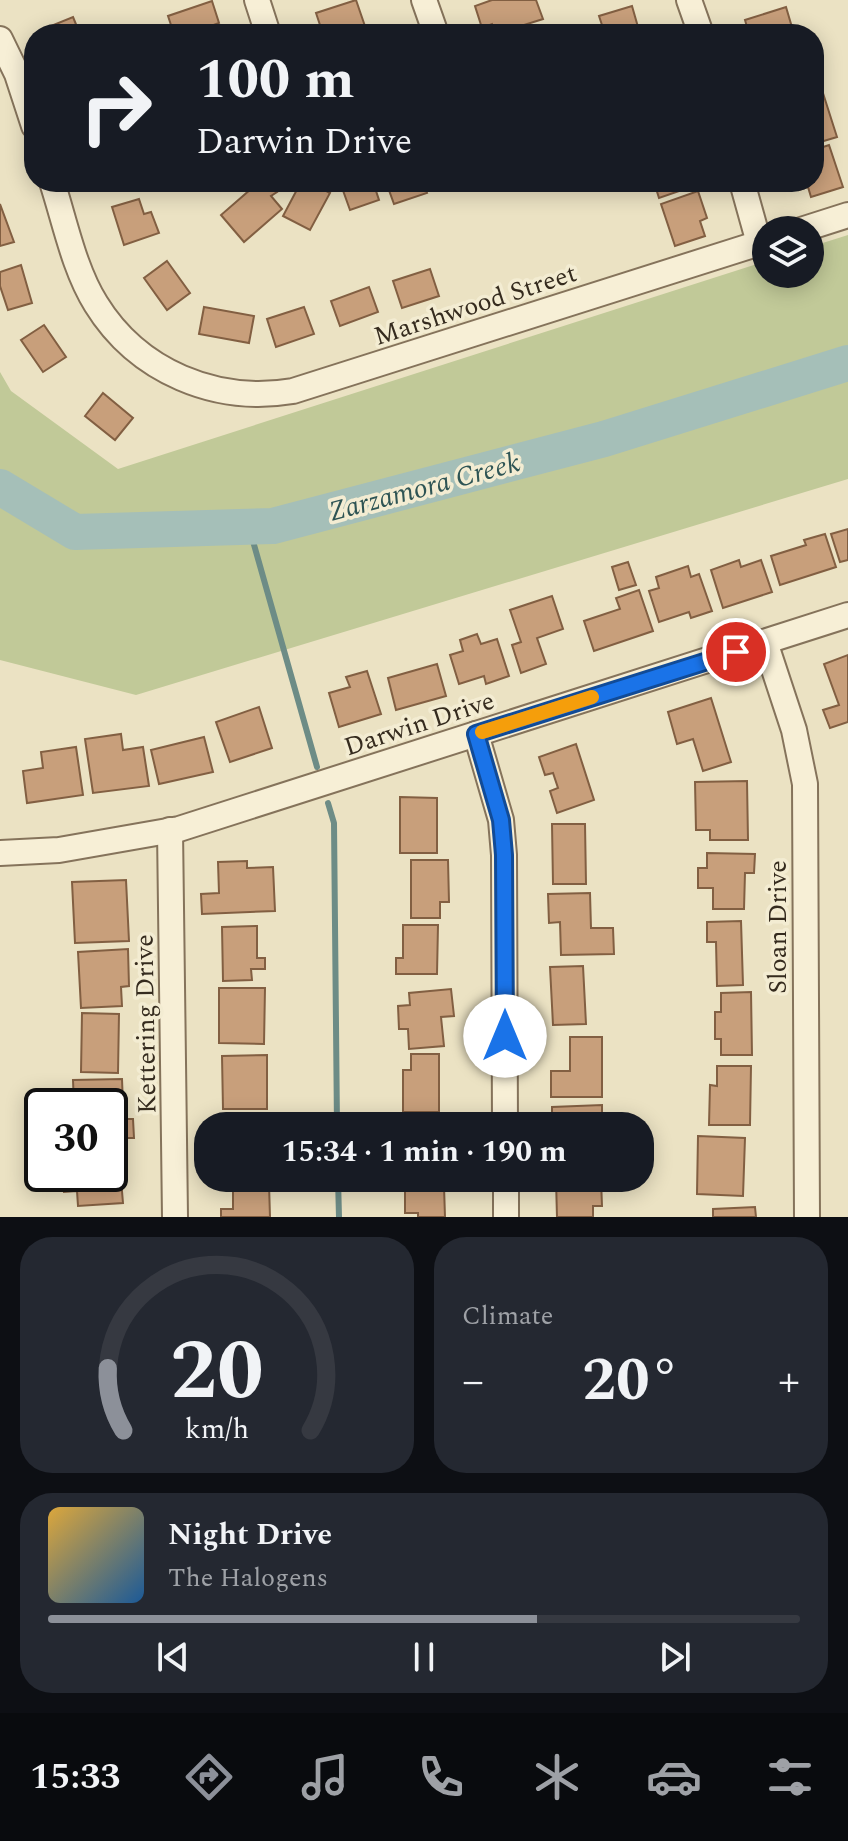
<!DOCTYPE html>
<html lang="en">
<head>
<meta charset="utf-8">
<style>
  body { margin:0; font-family:Spectral,serif; background:#242831; color:#f1f3f6; height:100vh; display:flex; flex-direction:column; font-size:30px; white-space:nowrap }
  * { box-sizing:border-box; margin:0 }
  p { font-size:26px; color:#9ea1a6 }
  .icon { flex:none; width:44px; height:44px; fill:none; stroke:currentColor; stroke-width:2; stroke-linecap:round; stroke-linejoin:round }
  .map { position:relative; height:1217px; overflow:hidden }
  .sheet { display:flex; flex-direction:column; gap:20px; padding:20px; background:#0d0f14; flex:1 }
  .sheet>* { flex:none }
  .guide { position:absolute; left:24px; top:24px; width:800px; height:168px; border-radius:32px; box-shadow:0 4px 20px #0003; background:#171b24; color:#f1f3f6; overflow:hidden }
  .fabs { position:absolute; left:752px; top:216px; display:grid; gap:16px }
  .fabs a { display:grid; place-items:center; width:72px; height:72px; border-radius:50%; background:#171b24; box-shadow:0 4px 20px #0003; font-size:40px }
  .speed { position:absolute; left:24px; top:1088px; display:flex; gap:16px; font-size:40px; font-weight:700; text-align:center }
  .speed>* { display:grid; place-content:center; width:104px; height:104px; border-radius:50%; background:#171b24; box-shadow:0 4px 20px #0003; line-height:1 }
  .speed .limit { border:4px solid #111; border-radius:12px; background:#fff; color:#111 }
  .pin { position:absolute; display:grid; place-items:center; width:68px; height:68px; color:#fff; margin:-34px; border:4px solid #fff; border-radius:50%; box-shadow:0 2px 8px #0007 }
  .me { position:absolute; width:88px; margin:-44px; rotate:0deg; stroke-linejoin:round; filter:drop-shadow(0 0 6px #0008) }
  .turn { display:flex; align-items:center; gap:28px; height:168px; padding:0 40px; font-size:36px }
  .turn .icon { width:104px; height:104px; stroke-width:2.5 }
  .turn b { display:block; font-size:56px; line-height:68px }
  .big { font-size:60px; font-weight:700; line-height:1.1 }
  .sheet .card { flex:1; display:flex; flex-direction:column; justify-content:center; gap:12px; min-width:0; padding:0 28px; border-radius:32px; background:#242831 }
  .sheet .dial { align-items:center; gap:0 }
  .dial svg { height:208px; overflow:visible; fill:none; stroke:#363941; stroke-width:7; stroke-linecap:round; text-anchor:middle }
  .dial text { fill:#f1f3f6; stroke:none }
  .song { display:flex; align-items:center; gap:24px }
  .cover { width:96px; height:96px; border-radius:12px; background:linear-gradient(135deg,hsl(40 70% 55%),hsl(210 70% 35%)) }
  .played { height:8px; border-radius:4px; background:linear-gradient(90deg,#8c9099 65%,#363941 65%) }
  .keys { display:flex; justify-content:space-around; direction:ltr }
  .heat { display:flex; justify-content:space-between; align-items:center; font-size:44px; direction:ltr }
  .sheet .tiles { flex:1; display:grid; gap:20px; grid-template-columns:1fr 1fr }
  .card:last-child { grid-column:span 2 }
  .trip { position:absolute; left:194px; top:1112px; width:460px; height:80px; border-radius:32px; background:#171b24; box-shadow:0 4px 20px #0003; font-weight:700; line-height:80px; text-align:center }
  .tabs { display:flex; height:128px; justify-content:space-around; align-items:center; background:#090b0e; color:#9ea1a6 }
  .tabs .icon { width:56px; height:56px }
  .tabs .selected { color:#8c9099 }
  .tabs b { font-size:36px; color:#f1f3f6 }
  .map>svg:first-child { display:block }
  .green { fill:#c1c998 }
  .lines { fill:none; stroke-linecap:round; stroke-linejoin:round }
  .stream { stroke:#6d8c86; stroke-width:6 }
  .river { stroke:#a5bfb8; stroke-width:36 }
  .building { fill:#c89f7b; stroke:#825f42; stroke-width:2 }
  .minor-casing { stroke:#85735b; stroke-width:28 }
  .minor { stroke:#f7efd6; stroke-width:24 }
  .route-casing { stroke:#114b97; stroke-width:20 }
  .route { stroke:#1a73e8; stroke-width:14 }
  .slow { stroke:#f59e0b; stroke-width:14 }
  .labels { text-anchor:middle; stroke-width:7; stroke-linejoin:round; paint-order:stroke }
  .street-label { font-size:26px; fill:#352b1e; stroke:#f3ecd2 }
  .water-label { font-size:28px; font-style:italic; fill:#2e5454; stroke:#f3ecd2 }
</style>
</head>
<body>
<div class="map">
<svg width="848" height="1217" viewBox="0 0 848 1217">
  <rect width="100%" height="100%" fill="#ebe2c3"/>
  <path class="green" d="M848,235V479L136,695L0,660V372L11,391L118,469L766,261V274H810V247Z"/>
  <g class="lines">
    <g class="stream">
      <path d="M249,527L317,767"/>
      <path d="M328,803L334,823L337,1126"/>
      <path d="M338,1178L339,1217"/>
    </g>
    <path class="river" d="M0,487L75,532L273,526L604,439L848,363"/>
  </g>
  <g class="building">
    <path d="M356,0L367,32L323,34L316,13Z"/>
    <path d="M492,0H536L543,19L495,34L492,24L482,28L475,6Z"/>
    <path d="M212,1L219,23L205,28L207,34H174L168,16Z"/>
    <path d="M632,6L640,34H605L599,16Z"/>
    <path d="M786,7L794,34H749L745,20Z"/>
    <path d="M73,17L80,34H49L46,28Z"/>
    <path d="M822,90L837,137L814,144V93Z"/>
    <path d="M829,145L843,187L811,197L808,187L799,190L796,182H814V150Z"/>
    <path d="M259,182H269L277,192L271,196L282,209L244,242L221,215Z"/>
    <path d="M301,182H310L330,193L310,230L283,216Z"/>
    <path d="M340,182H373L379,200L350,210Z"/>
    <path d="M386,182H423L427,193L394,204Z"/>
    <path d="M654,182H689L691,187L659,198Z"/>
    <path d="M698,191L707,218L700,221L705,236L675,246L661,204Z"/>
    <path d="M139,199L144,214L151,212L159,233L124,245L112,207Z"/>
    <path d="M0,204L14,242L0,246Z"/>
    <path d="M167,261L190,293L167,310L144,278Z"/>
    <path d="M21,265L32,303L8,310L0,286V272Z"/>
    <path d="M430,269L439,296L402,308L393,281Z"/>
    <path d="M369,287L378,312L340,326L331,301Z"/>
    <path d="M204,307L254,316L249,343L199,334Z"/>
    <path d="M304,307L314,334L276,347L267,319Z"/>
    <path d="M44,325L66,357L43,372L21,340Z"/>
    <path d="M103,393L133,418L115,440L85,416Z"/>
    <path d="M848,529V560L840,562L831,534Z"/>
    <path d="M825,534L836,567L780,585L771,556L806,545L804,540Z"/>
    <path d="M739,560L741,567L761,560L772,592L723,608L711,570Z"/>
    <path d="M628,562L636,585L619,590L612,567Z"/>
    <path d="M688,566L691,577L699,574L712,611L691,618L689,612L659,622L649,591L659,588L656,577Z"/>
    <path d="M639,590L653,631L594,651L584,621L620,609L616,598Z"/>
    <path d="M552,596L563,629L537,638L546,664L521,673L512,645L521,642L510,610Z"/>
    <path d="M477,634L481,644L497,639L509,676L486,684L484,676L459,684L450,655L463,651L460,640Z"/>
    <path d="M848,655V722L830,728L823,710L839,705L824,664Z"/>
    <path d="M437,664L446,696L396,710L388,678Z"/>
    <path d="M367,671L381,714L339,727L329,693L350,687L346,677Z"/>
    <path d="M711,698L731,762L703,771L693,739L677,744L668,712Z"/>
    <path d="M259,707L272,748L230,762L216,722Z"/>
    <path d="M121,734L123,750L143,747L149,786L93,793L85,739Z"/>
    <path d="M204,737L213,772L159,784L151,750Z"/>
    <path d="M576,744L594,800L557,813L550,791L558,788L553,773L545,775L539,757Z"/>
    <path d="M76,747L83,795L27,803L23,771L43,768L41,752Z"/>
    <path d="M747,781L748,840H710V830H696L695,782Z"/>
    <path d="M400,797L437,798V853H400Z"/>
    <path d="M552,824H585L586,884H553Z"/>
    <path d="M707,853L755,854L754,873H745L744,909H713V888H698V868H707Z"/>
    <path d="M411,860H448L449,902H440V918H411Z"/>
    <path d="M247,861V868L273,867L275,911L202,914L201,894L219,893L218,862Z"/>
    <path d="M126,880L129,941L75,943L72,882Z"/>
    <path d="M590,893L591,928H613L614,954L561,955L560,922L549,923L548,894Z"/>
    <path d="M741,921L743,985L717,986L716,942H707V922Z"/>
    <path d="M403,925H438L437,974H396V958H403Z"/>
    <path d="M257,926V958H265V969H251L252,980L223,981L222,927Z"/>
    <path d="M128,949L129,986L121,987L122,1006L81,1008L78,952Z"/>
    <path d="M583,966L586,1024L553,1025L550,967Z"/>
    <path d="M219,988H265L264,1044L219,1043Z"/>
    <path d="M451,989L454,1016L441,1017L444,1046L409,1049L408,1029H399L398,1006L410,1005L409,993Z"/>
    <path d="M751,992L752,1055H721V1039H715V1012H721V993Z"/>
    <path d="M82,1013L119,1014L118,1073L81,1072Z"/>
    <path d="M570,1037H602V1097H551V1071H570Z"/>
    <path d="M411,1054H439V1112H403V1070H411Z"/>
    <path d="M267,1055V1109H223L222,1056Z"/>
    <path d="M717,1066H751L750,1125H709L710,1085L717,1086Z"/>
    <path d="M122,1079L123,1105H112V1119H133L134,1138H110V1106H74L73,1080Z"/>
    <path d="M602,1105V1126H552V1107Z"/>
    <path d="M273,1113L274,1126H221V1115Z"/>
    <path d="M451,1119V1126H411L410,1121Z"/>
    <path d="M698,1136L745,1138L743,1196L697,1194Z"/>
    <path d="M110,1144H118L123,1203L78,1206L77,1191L64,1192L63,1174H110Z"/>
    <path d="M601,1179L602,1206H593V1217H557L556,1180Z"/>
    <path d="M233,1184H269L270,1217H221V1209H233Z"/>
    <path d="M405,1186H444L445,1217H418V1213H405Z"/>
    <path d="M755,1207L756,1217H713V1209Z"/>
  </g>
  <g class="lines">
    <g class="minor-casing">
      <g id="minor">
        <path d="M257,0L268,34"/>
        <path d="M424,0L436,34"/>
        <path d="M689,0L701,34"/>
        <path d="M0,39L17,74L34,126"/>
        <path d="M52,182C65,222 74,269 96,304C138,372 216,404 293,391L766,241"/>
        <path d="M742,182L759,243"/>
        <path d="M801,230L848,215"/>
        <path d="M765,642L794,730L805,784L807,1217"/>
        <path d="M476,734L501,820L504,855L505,1126"/>
        <path d="M170,830L175,1217"/>
        <path d="M0,853L59,850L179,829L848,615"/>
        <path d="M506,1178V1217"/>
      </g>
    </g>
    <use href="#minor" class="minor"/>
  </g>
  <g class="lines">
    <g class="route-casing">
      <path id="route" d="M505,1036L504,855L501,820L476,734L736,652"/>
    </g>
    <use href="#route" class="route"/>
    <path class="slow" d="M482,732L592,697"/>
  </g>
  <g class="labels">
    <g class="street-label">
      <text transform="translate(475 304) rotate(-18)" y="9">Marshwood Street</text>
      <text transform="translate(419 723) rotate(-18)" y="9">Darwin Drive</text>
      <text transform="translate(777 927) rotate(-90)" y="9">Sloan Drive</text>
      <text transform="translate(145 1024) rotate(-91)" y="9">Kettering Drive</text>
    </g>
    <g class="water-label">
      <text transform="translate(424 486) rotate(-15)" y="10">Zarzamora Creek</text>
    </g>
  </g>
</svg>
<div class="fabs">
<a><svg class="icon" aria-label="layers" viewBox="0 0 24 24"><path d="M12 4l9 5-9 5-9-5zM3 14l9 5 9-5"/></svg></a>
</div>
<div class="speed"><div class="limit">30</div></div>
<div class="pin" style="left:736px;top:652px;background:#d93025"><svg class="icon" aria-label="arrive" viewBox="0 0 24 24"><path d="M6 21V4h12l-3 4 3 4H6"/></svg></div>
<svg class="me" style="left:505px;top:1036px" viewBox="-20 -20 40 40"><circle r="19" fill="#fff"/><path d="M0-13L10 11 0 6-10 11z" fill="#1a73e8"/></svg>
<div class="trip">15:34 · 1 min · 190 m</div>
<div class="guide">
<div class="turn"><svg class="icon" aria-label="right" viewBox="0 0 24 24"><path d="M7 20v-9h11M14 6l5 5-5 5"/></svg><div><b>100 m</b>Darwin Drive</div></div>
</div>
</div>
<section class="sheet">
<div class="tiles">
<div class="card dial"><svg viewBox="0 0 100 80">
<path d="M14 69A42 42 0 1 1 86 69"/>
<path d="M14 69A42 42 0 0 1 8 45" stroke="#8c9099"/>
<text x="50" y="56" font-size="32" font-weight="700">20</text>
<text x="50" y="72" font-size="11">km/h</text>
</svg></div>
<div class="card"><p>Climate</p>
<div class="heat"><a>−</a><b class="big">20°</b><a>+</a></div>
</div>
<div class="card">
<div class="song"><i class="cover"></i><div><b>Night Drive</b><p>The Halogens</p></div></div>
<div class="played"></div>
<div class="keys"><svg class="icon" aria-label="previous" viewBox="0 0 24 24"><path d="M18 5L8 12l10 7zM5 5v14"/></svg><svg class="icon" aria-label="pause" viewBox="0 0 24 24"><path d="M8 5v14M16 5v14"/></svg><svg class="icon" aria-label="next" viewBox="0 0 24 24"><path d="M6 5l10 7-10 7zM19 5v14"/></svg></div>
</div>
</div>
</section>
<nav class="tabs">
<b>15:33</b>
<svg class="icon selected" aria-label="directions" viewBox="0 0 24 24"><path d="M12 3l9 9-9 9-9-9zM9 14v-3h6M13 9l2 2-2 2"/></svg>
<svg class="icon" aria-label="music" viewBox="0 0 24 24"><path d="M9 18V5l10-2v13"/><circle cx="6" cy="18" r="3"/><circle cx="16" cy="16" r="3"/></svg>
<svg class="icon" aria-label="phone" viewBox="0 0 24 24"><path d="M5 4h4l2 5-3 2q2 4 5 5l2-3 5 2v4C11 20 4 13 5 4z"/></svg>
<svg class="icon" aria-label="climate" viewBox="0 0 24 24"><path d="M12 3v18M4 7l16 10M4 17L20 7"/></svg>
<svg class="icon" aria-label="car" viewBox="0 0 24 24"><path d="M5 17H2v-5l4-1 3-4h7l3 4 3 1v5h-3M9 17h6M6 11h13"/><circle cx="7" cy="17" r="2"/><circle cx="17" cy="17" r="2"/></svg>
<svg class="icon" aria-label="filters" viewBox="0 0 24 24"><path d="M4 7h16M4 17h16"/><circle cx="9" cy="7" r="2"/><circle cx="15" cy="17" r="2"/></svg>
</nav>
</body>
</html>
